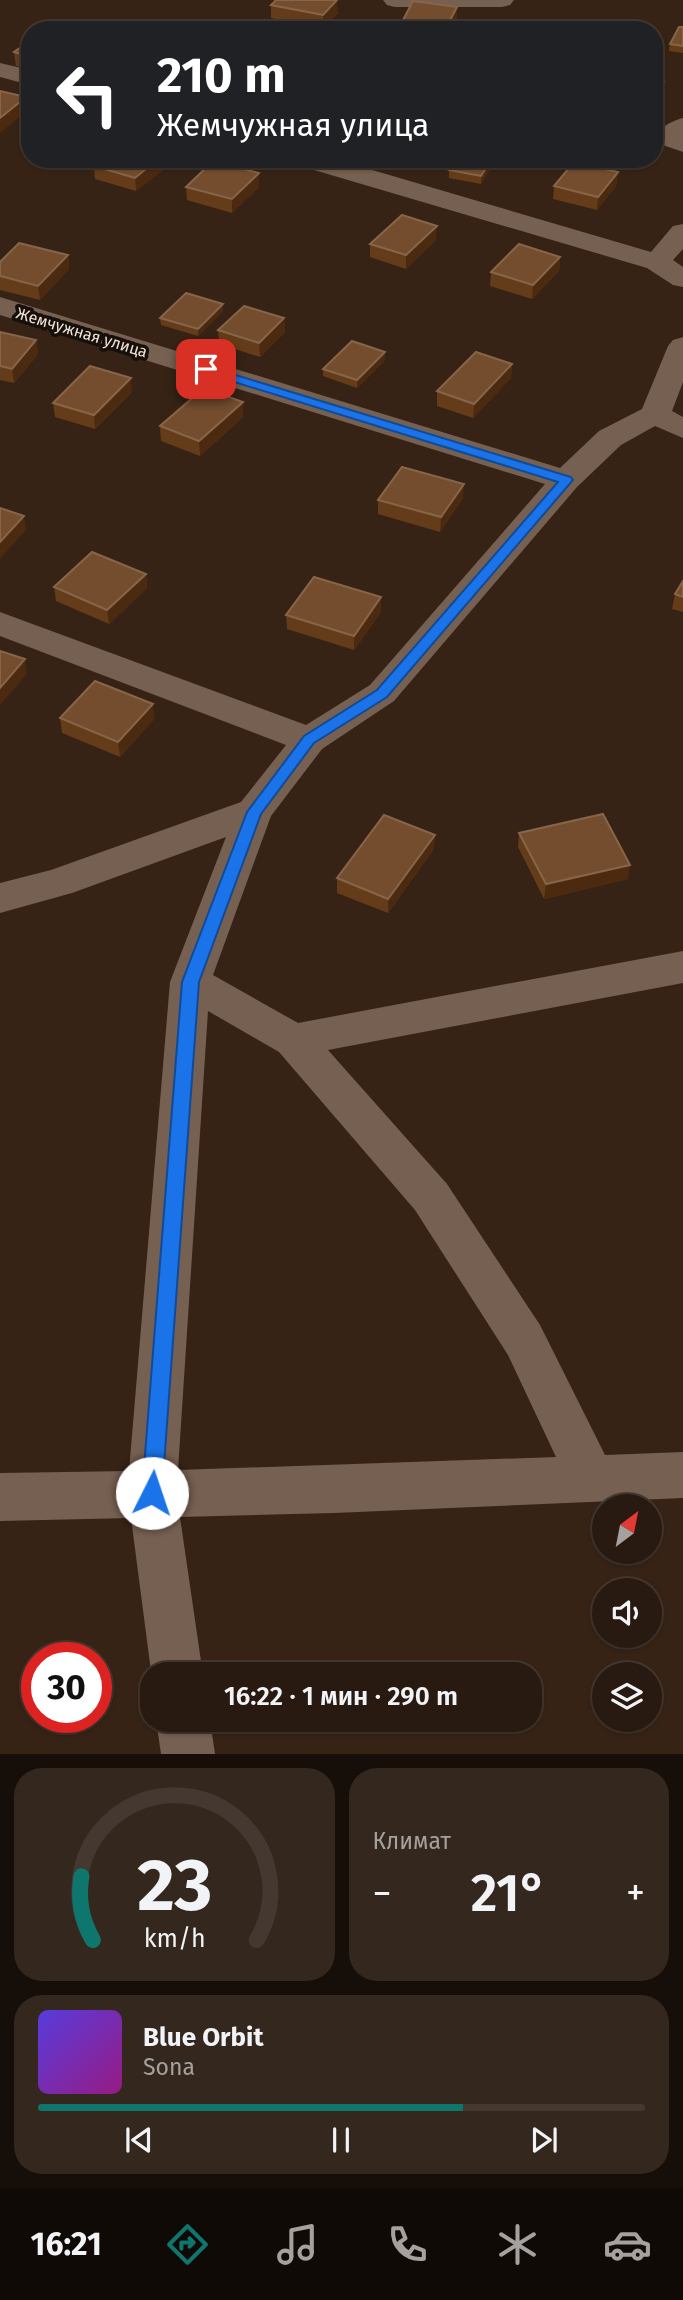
<!DOCTYPE html>
<html lang="ru">
<head>
<meta charset="utf-8">
<style>
  body { margin:0; font-family:"Fira Sans",sans-serif; background:#34271e; color:#f1f3f6; height:100vh; display:flex; flex-direction:column; font-size:26px; white-space:nowrap }
  * { box-sizing:border-box; margin:0 }
  p { font-size:23px; color:#a5a19f }
  .icon { flex:none; width:38px; height:38px; fill:none; stroke:currentColor; stroke-width:2; stroke-linecap:round; stroke-linejoin:round }
  .map { position:relative; height:1754px; overflow:hidden }
  .sheet { display:flex; flex-direction:column; gap:14px; padding:14px; background:#160e09; flex:1 }
  .sheet>* { flex:none }
  .top-card { position:absolute; left:21px; top:21px; width:642px; height:147px; border-radius:28px; box-shadow:0 2px 5px #0004,0 0 0 2px #443830; background:#202124; color:#fff; overflow:hidden }
  .needle { width:46px; rotate:32deg }
  .fabs { position:absolute; left:592px; top:1494px; display:grid; gap:14px }
  .fabs a { display:grid; place-items:center; width:70px; height:70px; border-radius:50%; background:#281a10; box-shadow:0 2px 5px #0004,0 0 0 2px #443830; font-size:35px }
  .speed { position:absolute; left:21px; top:1642px; display:flex; gap:14px; font-size:35px; font-weight:700; text-align:center }
  .speed>* { display:grid; place-content:center; width:91px; height:91px; border-radius:50%; background:#281a10; box-shadow:0 2px 5px #0004,0 0 0 2px #443830; line-height:1 }
  .speed .limit { border:10px solid #d22; background:#fff; color:#111 }
  .pin { position:absolute; display:grid; place-items:center; width:60px; height:60px; color:#fff; margin:-30px; border-radius:14px; box-shadow:0 4px 10px #0006 }
  .me { position:absolute; width:77px; margin:-38px; rotate:4deg; stroke-linejoin:round; filter:drop-shadow(0 0 5px #0008) }
  .turn { display:flex; align-items:center; gap:24px; height:147px; padding:0 21px; font-size:32px }
  .turn .icon { width:91px; height:91px; stroke-width:2.5 }
  .turn b { display:block; font-size:49px; line-height:60px }
  .big { font-size:52px; font-weight:600; line-height:1.1 }
  .sheet .tile { flex:1; display:flex; flex-direction:column; justify-content:center; gap:10px; min-width:0; padding:0 24px; border-radius:28px; background:#34271e }
  .sheet .dial { align-items:center; gap:0 }
  .dial svg { height:182px; overflow:visible; fill:none; stroke:#443830; stroke-width:7; stroke-linecap:round; text-anchor:middle }
  .dial text { fill:#f1f3f6; stroke:none }
  .song { display:flex; align-items:center; gap:21px }
  .cover { width:84px; height:84px; border-radius:10px; background:linear-gradient(135deg,hsl(250 70% 55%),hsl(310 70% 35%)) }
  .played { height:7px; border-radius:4px; background:linear-gradient(90deg,#0f766e 70%,#443830 70%) }
  .keys { display:flex; justify-content:space-around; direction:ltr }
  .heat { display:flex; justify-content:space-between; align-items:center; font-size:38px; direction:ltr }
  .sheet .tiles { flex:1; display:grid; gap:14px; grid-template-columns:1fr 1fr }
  .tile:last-child { grid-column:span 2 }
  .trip { position:absolute; left:140px; top:1662px; width:402px; height:70px; border-radius:28px; background:#281a10; box-shadow:0 2px 5px #0004,0 0 0 2px #443830; font-weight:600; line-height:70px; text-align:center }
  .tabs { display:flex; height:112px; justify-content:space-around; align-items:center; background:#100a06; color:#a5a19f }
  .tabs .icon { width:49px; height:49px }
  .tabs .active { color:#0f766e }
  .tabs b { font-size:32px; color:#f1f3f6 }
  .map>svg:first-child { display:block }
  .lines { fill:none; stroke-linecap:round; stroke-linejoin:round }
  .minor { fill:#766051; fill-rule:evenodd }
  .wall { fill:#653c19 }
  .shaded-wall { fill:#4c2a0f }
  .building { fill:#744d2e; stroke:#876549; stroke-width:2 }
  .route { fill:#1a73e8; stroke:#114b97; stroke-width:2 }
  .labels { text-anchor:middle; stroke-width:7; stroke-linejoin:round; paint-order:stroke }
  .far-street-label { font-size:16px; fill:#efe2da; stroke:#170f09 }
</style>
</head>
<body>
<div class="map">
<svg width="683" height="1754" viewBox="0 0 683 1754">
  <rect width="100%" height="100%" fill="#362316"/>
  <g class="lines">
    <g class="minor">
      <path d="M383,0H514L510,5L502,7H395L387,5Z"/>
      <path d="M0,63L30,70V85L0,77Z"/>
      <path d="M683,118V152L657,143L654,140C657,128 672,121 683,118Z"/>
      <path d="M293,159H335L651,252L673,226L683,224V249L673,260L683,267V287L673,285L647,268L297,165Z"/>
      <path d="M0,297L560,468L599,431L642,409L668,346L673,340L683,337V382L672,411L683,417V438L655,426L621,445L577,487L394,701L322,749L271,816L213,975L298,1023L683,951V983L328,1050L447,1184L540,1325L605,1455L683,1452V1498L334,1513L180,1517L203,1675H152V1679L131,1518L0,1521V1473L129,1471L170,982L226,837L72,893L0,913V883L51,870L241,802L286,745L0,636V612L306,725L370,685L545,484L0,315ZM208,1011L279,1052L415,1210L508,1355L556,1457L178,1470Z"/>
      <path d="M156,1720H210L215,1754H161Z"/>
    </g>
  </g>
  <g class="wall">
    <path d="M271,5L338,13L323,28L271,18Z"/>
    <path d="M457,7V20L451,30H401L402,22Z"/>
    <path d="M683,27V53L669,51L670,44Z"/>
    <path d="M30,41V69L16,66L14,52Z"/>
    <path d="M456,159H496L481,184L449,178V170Z"/>
    <path d="M174,161L136,191L95,179L94,166Z"/>
    <path d="M618,172L616,186L597,210L553,199L554,186Z"/>
    <path d="M259,173V187L232,213L187,200L186,187Z"/>
    <path d="M436,240L406,269L370,257V244Z"/>
    <path d="M68,255L69,269L40,300L0,290V262Z"/>
    <path d="M560,257L559,271L532,299L490,286L491,272Z"/>
    <path d="M223,311L198,336L161,325L160,318Z"/>
    <path d="M284,318L285,332L260,357L219,344L218,330Z"/>
    <path d="M0,332L36,340L38,354L14,383L0,380Z"/>
    <path d="M385,360L357,388L323,376V369Z"/>
    <path d="M512,364L511,378L473,418L437,406V391Z"/>
    <path d="M132,392L95,429L55,417L53,403Z"/>
    <path d="M243,402V417L200,456L161,441L160,426Z"/>
    <path d="M463,498L440,532L378,514V500Z"/>
    <path d="M146,574L147,588L109,624L56,601L54,587Z"/>
    <path d="M683,581V612L672,609L675,594Z"/>
    <path d="M381,597V612L354,650L287,629L286,615Z"/>
    <path d="M60,718L154,719L120,757L62,733Z"/>
    <path d="M519,833L628,879L544,899L518,847Z"/>
    <path d="M434,849L388,913L337,893V878Z"/>
  </g>
  <g class="shaded-wall">
    <path d="M337,0L338,13L323,28V15Z"/>
    <path d="M457,7V20L451,30H446Z"/>
    <path d="M664,82L662,95L654,103V92Z"/>
    <path d="M26,97L27,111L0,133V118Z"/>
    <path d="M158,159H174V161L136,191L135,178Z"/>
    <path d="M492,159H496V160L481,184V176Z"/>
    <path d="M618,172L616,186L597,210L598,197Z"/>
    <path d="M259,173V187L232,213V199Z"/>
    <path d="M437,226L436,240L406,269V255Z"/>
    <path d="M68,255L69,269L40,300L38,286Z"/>
    <path d="M560,257L559,271L532,299L533,285Z"/>
    <path d="M223,304V311L198,336V329Z"/>
    <path d="M284,318L285,332L260,357L259,343Z"/>
    <path d="M36,340L38,354L14,383L12,369Z"/>
    <path d="M385,352V360L357,388V380Z"/>
    <path d="M512,364L511,378L473,418L474,404Z"/>
    <path d="M131,378L132,392L95,429L94,415Z"/>
    <path d="M243,402V417L200,456L199,441Z"/>
    <path d="M464,484L463,498L440,532L441,517Z"/>
    <path d="M24,516L26,530L0,559V542Z"/>
    <path d="M146,574L147,588L109,624L107,610Z"/>
    <path d="M381,597V612L354,650V636Z"/>
    <path d="M25,659L27,674L0,705V688Z"/>
    <path d="M153,704L154,719L120,757L118,742Z"/>
    <path d="M435,835L434,849L388,913V899Z"/>
    <path d="M630,865L628,879L544,899L546,884Z"/>
  </g>
  <g class="building">
    <path d="M276,0H337L323,15L271,5Z"/>
    <path d="M413,1L457,7L446,28L402,22Z"/>
    <path d="M538,24L584,27V30H537Z"/>
    <path d="M679,27H683V46L670,44Z"/>
    <path d="M30,41V57L14,52Z"/>
    <path d="M654,79L664,82L654,92Z"/>
    <path d="M0,91L26,97L0,118Z"/>
    <path d="M102,159H158L135,178L94,166Z"/>
    <path d="M456,159H492L481,176L449,170Z"/>
    <path d="M213,161L259,173L232,199L186,187Z"/>
    <path d="M574,162L618,172L598,197L554,186Z"/>
    <path d="M402,215L437,226L406,255L370,244Z"/>
    <path d="M19,243L68,255L38,286L0,276V262Z"/>
    <path d="M519,244L560,257L533,285L491,272Z"/>
    <path d="M186,293L223,304L198,329L160,318Z"/>
    <path d="M244,306L284,318L259,343L218,330Z"/>
    <path d="M0,332L36,340L12,369L0,366Z"/>
    <path d="M352,341L385,352L357,380L323,369Z"/>
    <path d="M476,352L512,364L474,404L437,391Z"/>
    <path d="M90,366L131,378L94,415L53,403Z"/>
    <path d="M204,388L243,402L199,441L160,426Z"/>
    <path d="M402,467L464,484L441,517L378,500Z"/>
    <path d="M0,508L24,516L0,542Z"/>
    <path d="M92,552L146,574L107,610L54,587Z"/>
    <path d="M314,577L381,597L354,636L286,615Z"/>
    <path d="M683,581V597L675,594Z"/>
    <path d="M0,651L25,659L0,688Z"/>
    <path d="M95,681L153,704L118,742L60,718Z"/>
    <path d="M603,814L630,865L546,884L519,833Z"/>
    <path d="M384,815L435,835L388,899L337,878Z"/>
  </g>
  <path class="route" d="M206,366L571,477L573,480L387,697L314,743L261,814L199,982L162,1493L159,1500L152,1503L145,1500L142,1493L182,982L247,812L304,736L377,690L558,482L202,372V367Z"/>
  <g class="labels">
    <g class="far-street-label">
      <text transform="translate(82 332) rotate(17)" y="6">Жемчужная улица</text>
    </g>
  </g>
</svg>
<div class="fabs">
<a><svg class="needle" viewBox="-14 -14 28 28"><path d="M0-13l5 13h-10z" fill="#e53935"/><path d="M0 13l5-13h-10z" fill="#a5a19f"/></svg></a>
<a><svg class="icon" aria-label="sound" viewBox="0 0 24 24"><path d="M4 9h4l5-4v14l-5-4H4zM17 9q2 3 0 6"/></svg></a>
<a><svg class="icon" aria-label="layers" viewBox="0 0 24 24"><path d="M12 4l9 5-9 5-9-5zM3 14l9 5 9-5"/></svg></a>
</div>
<div class="speed"><div class="limit">30</div></div>
<div class="pin" style="left:206px;top:369px;background:#d93025"><svg class="icon" aria-label="arrive" viewBox="0 0 24 24"><path d="M6 21V4h12l-3 4 3 4H6"/></svg></div>
<svg class="me" style="left:152px;top:1493px" viewBox="-20 -20 40 40"><circle r="19" fill="#fff"/><path d="M0-13L10 11 0 6-10 11z" fill="#1a73e8"/></svg>
<div class="trip">16:22 · 1 мин · 290 m</div>
<div class="top-card">
<div class="turn"><svg class="icon" aria-label="left" viewBox="0 0 24 24"><path d="M17 20v-9H6M10 6l-5 5 5 5"/></svg><div><b>210 m</b>Жемчужная улица</div></div>
</div>
</div>
<section class="sheet">
<div class="tiles">
<div class="tile dial"><svg viewBox="0 0 100 80">
<path d="M14 69A42 42 0 1 1 86 69"/>
<path d="M14 69A42 42 0 0 1 9 41" stroke="#0f766e"/>
<text x="50" y="56" font-size="32" font-weight="700">23</text>
<text x="50" y="72" font-size="11">km/h</text>
</svg></div>
<div class="tile"><p>Климат</p>
<div class="heat"><a>−</a><b class="big">21°</b><a>+</a></div>
</div>
<div class="tile">
<div class="song"><i class="cover"></i><div><b>Blue Orbit</b><p>Sona</p></div></div>
<div class="played"></div>
<div class="keys"><svg class="icon" aria-label="previous" viewBox="0 0 24 24"><path d="M18 5L8 12l10 7zM5 5v14"/></svg><svg class="icon" aria-label="pause" viewBox="0 0 24 24"><path d="M8 5v14M16 5v14"/></svg><svg class="icon" aria-label="next" viewBox="0 0 24 24"><path d="M6 5l10 7-10 7zM19 5v14"/></svg></div>
</div>
</div>
</section>
<nav class="tabs">
<b>16:21</b>
<svg class="icon active" aria-label="directions" viewBox="0 0 24 24"><path d="M12 3l9 9-9 9-9-9zM9 14v-3h6M13 9l2 2-2 2"/></svg>
<svg class="icon" aria-label="music" viewBox="0 0 24 24"><path d="M9 18V5l10-2v13"/><circle cx="6" cy="18" r="3"/><circle cx="16" cy="16" r="3"/></svg>
<svg class="icon" aria-label="phone" viewBox="0 0 24 24"><path d="M5 4h4l2 5-3 2q2 4 5 5l2-3 5 2v4C11 20 4 13 5 4z"/></svg>
<svg class="icon" aria-label="climate" viewBox="0 0 24 24"><path d="M12 3v18M4 7l16 10M4 17L20 7"/></svg>
<svg class="icon" aria-label="car" viewBox="0 0 24 24"><path d="M5 17H2v-5l4-1 3-4h7l3 4 3 1v5h-3M9 17h6M6 11h13"/><circle cx="7" cy="17" r="2"/><circle cx="17" cy="17" r="2"/></svg>
</nav>
</body>
</html>
